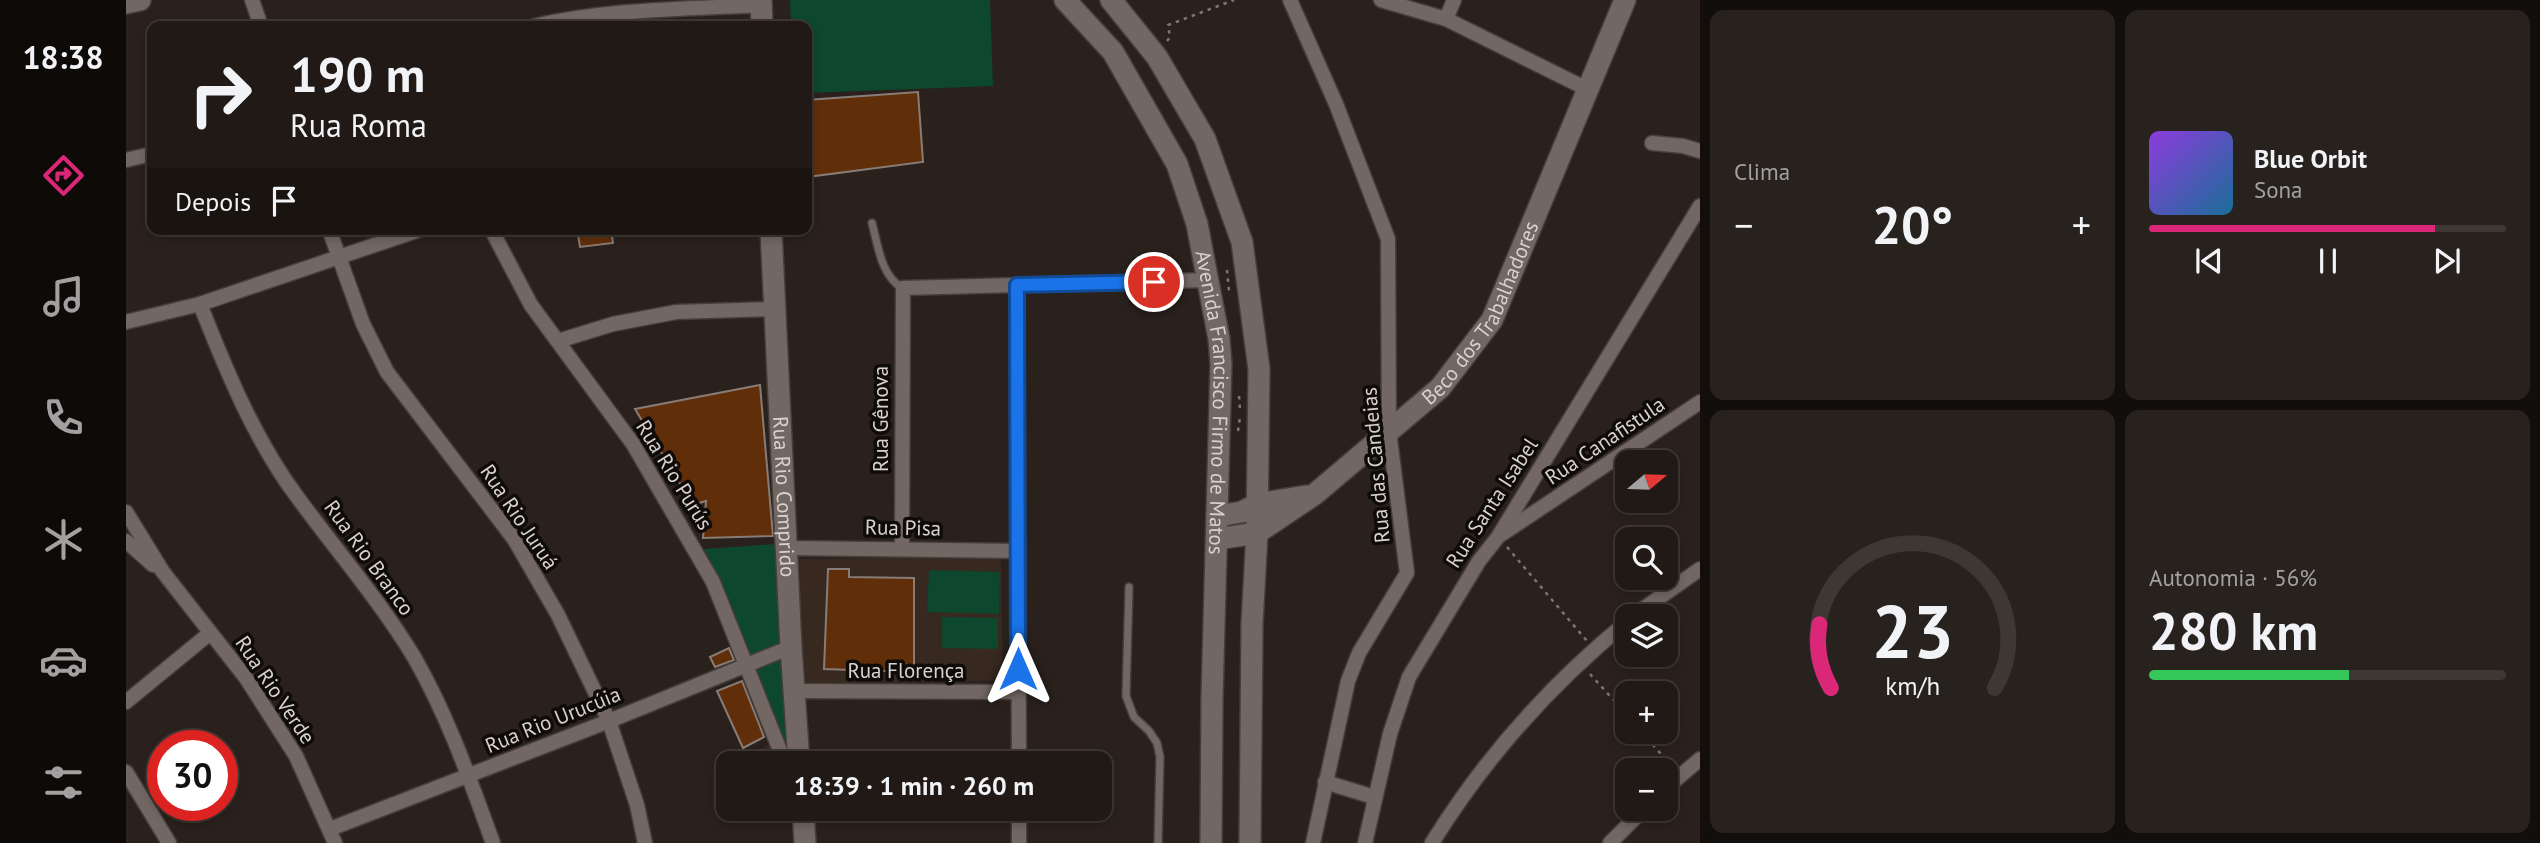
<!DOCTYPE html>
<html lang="pt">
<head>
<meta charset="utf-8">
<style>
  body { margin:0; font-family:"PT Sans",sans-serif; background:#28221e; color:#f1f3f6; height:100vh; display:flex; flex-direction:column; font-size:26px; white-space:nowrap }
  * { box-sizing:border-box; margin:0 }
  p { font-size:23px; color:#a2a0a0 }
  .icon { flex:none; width:38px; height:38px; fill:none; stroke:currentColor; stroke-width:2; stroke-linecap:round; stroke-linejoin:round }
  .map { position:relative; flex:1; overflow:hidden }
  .side { display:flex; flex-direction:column; gap:10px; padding:10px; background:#120e0c; width:840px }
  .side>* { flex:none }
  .guide { position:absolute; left:21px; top:21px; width:665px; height:214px; border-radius:14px; box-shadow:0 4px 10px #0003,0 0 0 2px #3d3834; background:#201915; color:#f1f3f6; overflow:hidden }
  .needle { width:46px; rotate:71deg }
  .buttons { position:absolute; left:1489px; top:450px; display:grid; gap:14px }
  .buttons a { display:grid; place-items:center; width:63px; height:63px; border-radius:14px; background:#201915; box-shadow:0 4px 10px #0003,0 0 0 2px #3d3834; font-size:35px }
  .speed { position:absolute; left:21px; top:730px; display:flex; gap:14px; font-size:35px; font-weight:700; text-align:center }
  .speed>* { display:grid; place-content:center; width:91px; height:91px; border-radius:50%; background:#201915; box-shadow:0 4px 10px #0003,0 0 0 2px #3d3834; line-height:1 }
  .speed .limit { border:10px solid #d22; background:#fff; color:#111 }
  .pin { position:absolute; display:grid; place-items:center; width:60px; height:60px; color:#fff; margin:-30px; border:4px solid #fff; border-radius:50%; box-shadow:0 2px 7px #0007 }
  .me { position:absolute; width:77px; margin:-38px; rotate:0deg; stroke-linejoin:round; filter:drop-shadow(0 0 5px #0008) }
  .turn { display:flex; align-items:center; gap:24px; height:147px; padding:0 28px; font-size:32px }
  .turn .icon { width:91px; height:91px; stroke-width:2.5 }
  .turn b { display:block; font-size:49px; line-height:60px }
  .then { display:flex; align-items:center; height:66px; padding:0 28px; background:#0003; gap:14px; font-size:26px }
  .big { font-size:52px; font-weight:700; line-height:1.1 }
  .side .card { flex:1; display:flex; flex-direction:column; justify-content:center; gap:10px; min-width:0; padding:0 24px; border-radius:14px; background:#28221e }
  .side .dial { align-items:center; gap:0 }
  .dial svg { height:182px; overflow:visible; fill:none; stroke:#3d3834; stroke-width:7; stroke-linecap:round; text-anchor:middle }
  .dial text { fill:#f1f3f6; stroke:none }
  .song { display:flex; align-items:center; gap:21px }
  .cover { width:84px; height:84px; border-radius:10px; background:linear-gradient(135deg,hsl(270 70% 55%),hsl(200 70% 35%)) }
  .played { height:7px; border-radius:4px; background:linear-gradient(90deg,#db2777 80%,#3d3834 80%) }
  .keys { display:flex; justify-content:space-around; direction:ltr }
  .heat { display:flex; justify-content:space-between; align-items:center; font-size:38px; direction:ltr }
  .charge { height:10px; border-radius:5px; background:linear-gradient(90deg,#34c759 56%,#3d3834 0) }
  .side .tiles { flex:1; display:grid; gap:10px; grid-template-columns:repeat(2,1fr) }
  .trip { position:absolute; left:590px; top:751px; width:396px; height:70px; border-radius:14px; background:#201915; box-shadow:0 4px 10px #0003,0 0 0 2px #3d3834; font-weight:700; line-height:70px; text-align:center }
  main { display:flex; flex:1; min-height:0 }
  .tab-bar { display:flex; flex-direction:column; width:126px; justify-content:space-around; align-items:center; background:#0d0a08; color:#a2a0a0 }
  .tab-bar .icon { width:49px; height:49px }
  .tab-bar .current { color:#db2777 }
  .tab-bar b { font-size:32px; color:#f1f3f6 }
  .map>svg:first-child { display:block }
  .built { fill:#372820 }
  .green { fill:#0c472e }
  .building { fill:#612e0a; stroke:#877c76; stroke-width:2 }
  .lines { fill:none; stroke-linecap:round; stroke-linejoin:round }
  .lane-casing { stroke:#453e3b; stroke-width:10 }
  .street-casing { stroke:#453e3b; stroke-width:17 }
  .secondary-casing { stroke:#453e3b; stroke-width:24 }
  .path { stroke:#7d7571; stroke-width:2.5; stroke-dasharray:3.5 5; stroke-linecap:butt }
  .lane { stroke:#726762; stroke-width:7 }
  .street { stroke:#726762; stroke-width:14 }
  .secondary { stroke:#726762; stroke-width:21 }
  .route-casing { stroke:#114b97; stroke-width:18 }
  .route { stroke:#1a73e8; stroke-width:12 }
  .labels { text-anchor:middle; stroke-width:7; stroke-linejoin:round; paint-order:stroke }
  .street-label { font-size:21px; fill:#d8d2cf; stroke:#0f0b09 }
</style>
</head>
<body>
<main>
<nav class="tab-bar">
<b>18:38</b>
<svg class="icon current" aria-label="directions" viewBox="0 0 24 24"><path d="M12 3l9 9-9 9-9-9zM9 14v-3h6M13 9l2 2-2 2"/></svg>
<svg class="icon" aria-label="music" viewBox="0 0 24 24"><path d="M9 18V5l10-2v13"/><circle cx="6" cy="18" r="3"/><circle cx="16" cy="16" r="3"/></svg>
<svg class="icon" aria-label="phone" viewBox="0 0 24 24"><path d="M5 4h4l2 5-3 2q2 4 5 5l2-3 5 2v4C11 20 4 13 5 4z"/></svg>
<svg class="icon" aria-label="climate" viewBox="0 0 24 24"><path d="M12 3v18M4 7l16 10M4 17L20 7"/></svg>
<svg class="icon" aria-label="car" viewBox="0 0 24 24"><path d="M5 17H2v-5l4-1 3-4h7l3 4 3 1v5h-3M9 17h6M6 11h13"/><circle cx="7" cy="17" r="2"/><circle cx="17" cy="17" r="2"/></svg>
<svg class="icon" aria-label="filters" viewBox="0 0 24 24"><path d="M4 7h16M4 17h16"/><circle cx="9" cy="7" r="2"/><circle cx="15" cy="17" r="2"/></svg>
</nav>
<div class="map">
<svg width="1574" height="843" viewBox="0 0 1574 843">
  <rect width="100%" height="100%" fill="#2a211c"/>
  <g class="built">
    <path d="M875,556L877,681L675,683L673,559Z"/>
    <path d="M644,744L652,763H625L621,755Z"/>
  </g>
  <g class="green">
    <path d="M664,0H864L867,86L681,93V26H665Z"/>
    <path d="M649,544L658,643L623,657L596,584L578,549Z"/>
    <path d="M803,570L874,572L873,614L801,612Z"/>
    <path d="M816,617L872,618V649L816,648Z"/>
    <path d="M659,658L664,763L630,670Z"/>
  </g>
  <g class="building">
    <path d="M792,92L797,162L681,177V100Z"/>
    <path d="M451,229H485L487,243L454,247Z"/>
    <path d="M634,385L647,536L577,538L580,501L567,505L509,409Z"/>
    <path d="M702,569H723V577L788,578V672L698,669Z"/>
    <path d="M603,648L608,660L589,667L584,657Z"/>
    <path d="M616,681L638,737L617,748L591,691Z"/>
  </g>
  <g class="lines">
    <g class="lane-casing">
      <g id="lane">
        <path d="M746,223C752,246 755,275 776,288"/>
        <path d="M1003,587L1000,696L1008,717L1023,731L1031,743L1034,757L1032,843"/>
      </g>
    </g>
    <g class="street-casing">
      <g id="street">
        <path d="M126,0L135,26"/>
        <path d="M1164,0L1210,104L1262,239L1263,431L1281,573L1233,653L1222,681L1187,843"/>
        <path d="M1255,0L1320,19L1461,89"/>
        <path d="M1320,19L1328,0"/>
        <path d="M408,26C482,9 559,9 635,5"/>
        <path d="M1526,143L1557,146L1574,151"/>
        <path d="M0,160L26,154"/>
        <path d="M203,229L237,324L261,372L388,539L432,615L483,721L511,805L519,843"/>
        <path d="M365,229L405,305L507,444L587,582L659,763"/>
        <path d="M891,285L893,763"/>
        <path d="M74,304C100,370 129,441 172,498C211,551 254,601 288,657C322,716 344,780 367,843"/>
        <path d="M0,322L74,304L296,229"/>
        <path d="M432,341L487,324L550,312L650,309"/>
        <path d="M0,512L37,572L120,678L170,756L209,843"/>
        <path d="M1376,534L1574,402"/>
        <path d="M0,541L27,565"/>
        <path d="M662,548L892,551"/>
        <path d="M776,549L777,288L1083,280"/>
        <path d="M1507,616L1574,569"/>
        <path d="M667,691L892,692"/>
        <path d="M0,702L84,633"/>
        <path d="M0,772L43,843"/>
        <path d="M1199,782L1248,797"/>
        <path d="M1540,788L1574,759"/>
        <path d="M893,808V843"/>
        <path d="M204,829L483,721L665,647"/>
        <path d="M1239,843L1264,734L1283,677L1353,561L1372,537L1574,206"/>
        <path d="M1306,843C1358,759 1426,683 1502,621"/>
        <path d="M1484,843L1519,808"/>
      </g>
    </g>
    <g class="secondary-casing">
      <g id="secondary">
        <path d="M635,0L636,26"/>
        <path id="s1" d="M939,0L987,52L1051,164L1071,224L1093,339L1095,364L1086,699L1085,843"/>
        <path d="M985,0L1031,57L1079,139L1116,242L1133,369L1131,533L1126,624L1124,843"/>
        <path d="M0,3L14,0"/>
        <path id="s2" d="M645,229L665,647L673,763"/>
        <path d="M1091,516L1116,512L1131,504L1180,496"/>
        <path id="s3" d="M1091,539L1131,533L1189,494L1314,388L1366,320L1499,0"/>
        <path d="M677,808L679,843"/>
      </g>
    </g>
    <g class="path">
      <path d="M1041,41L1044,37L1042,25L1108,0"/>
      <path d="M1101,270L1103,291"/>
      <path d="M1113,396L1114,410"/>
      <path d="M1112,431L1114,417"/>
      <path d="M1381,547L1461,641"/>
      <path d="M1464,674L1502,716"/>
      <path d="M1515,732L1545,765"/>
    </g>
    <use href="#lane" class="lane"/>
    <use href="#street" class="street"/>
    <use href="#secondary" class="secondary"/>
  </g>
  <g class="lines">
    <g class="route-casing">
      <path id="route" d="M892,669L891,285L1028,282"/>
    </g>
    <use href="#route" class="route"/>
  </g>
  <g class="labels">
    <g class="street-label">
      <text dy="7" stroke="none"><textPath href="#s3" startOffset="360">Beco dos Trabalhadores</textPath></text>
      <text dy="7" stroke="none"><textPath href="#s1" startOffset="443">Avenida Francisco Firmo de Matos</textPath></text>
      <text transform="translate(755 419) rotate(-90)" y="7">Rua Gênova</text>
      <text transform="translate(1479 441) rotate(-34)" y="7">Rua Canafistula</text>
      <text transform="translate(1250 465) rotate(-95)" y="7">Rua das Candeias</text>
      <text transform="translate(548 475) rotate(58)" y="7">Rua Rio Purús</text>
      <text dy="7" stroke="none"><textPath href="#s2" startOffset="268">Rua Rio Comprido</textPath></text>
      <text transform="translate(1366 503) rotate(-57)" y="7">Rua Santa Isabel</text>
      <text transform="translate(393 517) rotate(56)" y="7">Rua Rio Juruá</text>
      <text transform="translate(777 528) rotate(1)" y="7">Rua Pisa</text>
      <text transform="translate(243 558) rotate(54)" y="7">Rua Rio Branco</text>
      <text x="780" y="678">Rua Florença</text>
      <text transform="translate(149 690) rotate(56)" y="7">Rua Rio Verde</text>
      <text transform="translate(427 720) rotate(-22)" y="7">Rua Rio Urucúia</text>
    </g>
  </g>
</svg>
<div class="buttons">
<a><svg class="needle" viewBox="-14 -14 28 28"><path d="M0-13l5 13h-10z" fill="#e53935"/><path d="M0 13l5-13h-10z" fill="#a2a0a0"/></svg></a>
<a><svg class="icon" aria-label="search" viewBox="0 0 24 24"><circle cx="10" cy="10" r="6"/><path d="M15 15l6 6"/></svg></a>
<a><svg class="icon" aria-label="layers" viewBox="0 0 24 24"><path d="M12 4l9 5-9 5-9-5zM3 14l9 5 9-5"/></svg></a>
<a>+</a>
<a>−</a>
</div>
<div class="speed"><div class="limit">30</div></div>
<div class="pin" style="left:1028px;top:282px;background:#d93025"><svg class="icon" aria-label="arrive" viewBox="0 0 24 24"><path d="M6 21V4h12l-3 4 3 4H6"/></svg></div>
<svg class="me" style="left:892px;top:669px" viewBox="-20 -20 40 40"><path d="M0-17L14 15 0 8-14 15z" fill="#1a73e8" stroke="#fff" stroke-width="4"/></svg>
<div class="trip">18:39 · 1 min · 260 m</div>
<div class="guide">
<div class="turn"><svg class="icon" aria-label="right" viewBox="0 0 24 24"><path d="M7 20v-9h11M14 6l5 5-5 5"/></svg><div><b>190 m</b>Rua Roma</div></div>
<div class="then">Depois<svg class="icon" aria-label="arrive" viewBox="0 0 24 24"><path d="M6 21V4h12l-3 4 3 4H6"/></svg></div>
</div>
</div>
<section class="side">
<div class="tiles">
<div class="card"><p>Clima</p>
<div class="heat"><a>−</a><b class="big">20°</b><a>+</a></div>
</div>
<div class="card">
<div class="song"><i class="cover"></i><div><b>Blue Orbit</b><p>Sona</p></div></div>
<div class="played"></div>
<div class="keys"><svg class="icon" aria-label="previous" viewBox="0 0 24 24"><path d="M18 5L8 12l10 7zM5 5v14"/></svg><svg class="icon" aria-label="pause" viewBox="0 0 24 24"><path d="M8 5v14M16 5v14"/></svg><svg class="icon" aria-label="next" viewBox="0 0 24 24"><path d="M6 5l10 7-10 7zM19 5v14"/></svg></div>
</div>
<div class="card dial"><svg viewBox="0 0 100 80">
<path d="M14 69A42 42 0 1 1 86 69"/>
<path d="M14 69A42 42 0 0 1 9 41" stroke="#db2777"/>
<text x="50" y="56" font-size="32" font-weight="700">23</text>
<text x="50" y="72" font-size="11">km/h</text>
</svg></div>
<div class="card"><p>Autonomia · 56%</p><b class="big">280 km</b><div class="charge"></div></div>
</div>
</section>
</main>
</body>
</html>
